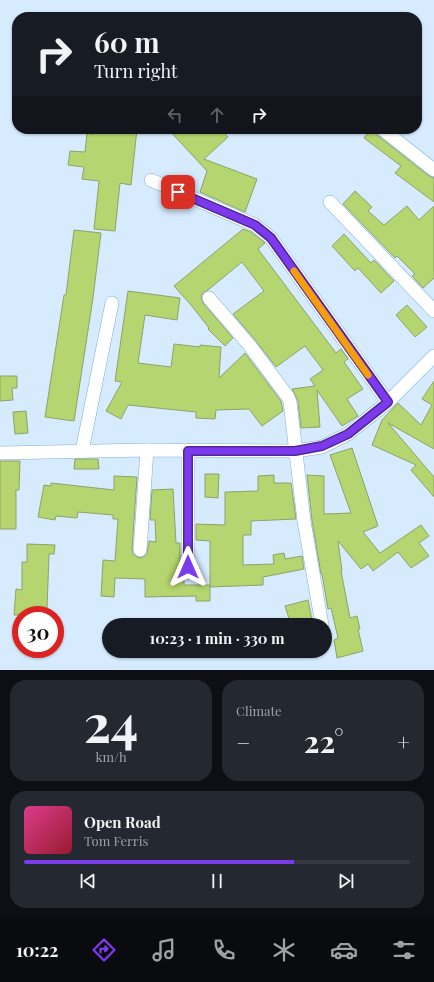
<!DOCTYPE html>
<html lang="en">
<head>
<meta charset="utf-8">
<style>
  body { margin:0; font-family:"Playfair Display",serif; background:#242831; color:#f1f3f6; height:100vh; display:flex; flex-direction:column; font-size:15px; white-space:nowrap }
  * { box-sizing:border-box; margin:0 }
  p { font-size:13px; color:#9ea1a6 }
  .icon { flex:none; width:22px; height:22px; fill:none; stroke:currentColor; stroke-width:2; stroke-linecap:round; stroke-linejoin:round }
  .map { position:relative; height:670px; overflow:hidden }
  .sheet { display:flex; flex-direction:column; gap:10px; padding:10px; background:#0d0f14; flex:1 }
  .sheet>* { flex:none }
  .guide { position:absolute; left:12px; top:12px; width:410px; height:122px; border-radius:16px; box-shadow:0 1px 3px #0004; background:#171b24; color:#f1f3f6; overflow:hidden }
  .speed { position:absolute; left:12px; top:606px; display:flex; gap:8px; font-size:20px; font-weight:700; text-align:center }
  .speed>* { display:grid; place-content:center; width:52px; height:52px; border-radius:50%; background:#171b24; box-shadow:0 1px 3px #0004; line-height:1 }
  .speed .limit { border:6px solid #d22; background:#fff; color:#111 }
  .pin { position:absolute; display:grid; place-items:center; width:34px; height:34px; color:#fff; margin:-17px; border-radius:8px; box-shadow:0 2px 6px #0006 }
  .me { position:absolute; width:44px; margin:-22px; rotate:0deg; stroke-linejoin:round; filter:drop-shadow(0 0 3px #0008) }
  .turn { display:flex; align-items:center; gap:14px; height:84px; padding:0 16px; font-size:18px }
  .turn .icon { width:52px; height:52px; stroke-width:2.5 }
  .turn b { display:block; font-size:28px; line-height:34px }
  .lanes { display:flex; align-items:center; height:38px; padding:0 16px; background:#0003; justify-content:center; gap:20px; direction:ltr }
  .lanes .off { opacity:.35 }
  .big { font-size:30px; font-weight:700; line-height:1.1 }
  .sheet .tile { flex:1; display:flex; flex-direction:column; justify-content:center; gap:6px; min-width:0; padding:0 14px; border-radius:16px; background:#242831 }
  .sheet .dial { align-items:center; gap:0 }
  .dial b { font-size:52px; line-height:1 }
  .song { display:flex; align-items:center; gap:12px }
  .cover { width:48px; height:48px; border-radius:6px; background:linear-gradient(135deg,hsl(330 70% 55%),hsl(350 70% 35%)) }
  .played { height:4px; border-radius:2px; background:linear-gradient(90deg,#7c3aed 70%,#363941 70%) }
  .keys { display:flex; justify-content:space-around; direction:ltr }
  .heat { display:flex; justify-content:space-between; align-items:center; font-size:22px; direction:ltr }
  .sheet .tiles { flex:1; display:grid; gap:10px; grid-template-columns:1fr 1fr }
  .tile:last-child { grid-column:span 2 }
  .trip { position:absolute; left:102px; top:618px; width:230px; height:40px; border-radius:20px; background:#171b24; box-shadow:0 1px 3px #0004; font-weight:700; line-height:40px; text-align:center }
  .tab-bar { display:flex; height:64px; justify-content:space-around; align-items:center; background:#090b0e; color:#9ea1a6 }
  .tab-bar .icon { width:28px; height:28px }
  .tab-bar .selected { color:#7c3aed }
  .tab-bar b { font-size:18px; color:#f1f3f6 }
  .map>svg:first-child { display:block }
  .building { fill:#b4d56f; stroke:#8ea269 }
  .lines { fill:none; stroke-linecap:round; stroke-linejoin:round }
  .minor-casing { stroke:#7cb0db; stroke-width:14 }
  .minor { stroke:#fff; stroke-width:13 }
  .route-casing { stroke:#51269a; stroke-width:10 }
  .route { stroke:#7c3aed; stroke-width:7 }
  .slow { stroke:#f59e0b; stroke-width:7 }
</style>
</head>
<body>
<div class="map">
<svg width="434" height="670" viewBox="0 0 434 670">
  <rect width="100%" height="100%" fill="#d6ebfe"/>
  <g class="building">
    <path d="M94,129H137L131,185L120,183L115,231L94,229L99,181L82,179L84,167L68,165L70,151L85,152L87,133L93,134Z"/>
    <path d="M168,129H220L228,137L204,159L257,179L245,212L200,192L207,171Z"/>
    <path d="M371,129L374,130L377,135L429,176L434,178V202L395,173L401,166L364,138Z"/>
    <path d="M355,191L372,207L368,211L384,225L407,206L419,220L434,206V278L423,288L412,276L415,274L397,256L395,258L343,204Z"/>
    <path d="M243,229L251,232L265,243L258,249L336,353L341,349L348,359L344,362L363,389L347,399L358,416L342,426L317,390L320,427L301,428L298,401L292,389L315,386L310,379L323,370L305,346L276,367L256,341L233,314L264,291L242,262L208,290L204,292L201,296L203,303L233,338L225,346L208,329L209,328L191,305L174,286Z"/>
    <path d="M74,230L101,233L93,298L74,421L45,417L64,295H66Z"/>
    <path d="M344,234L371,263L374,260L394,281L381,293L358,268L355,271L332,246Z"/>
    <path d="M128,291L180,298L177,320L145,315L138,363L171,367L174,344L200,347V345L221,347L219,378L245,353L281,401L283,411L262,426L249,409L216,410L215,419L196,418V412L128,405L121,419L106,411L122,382L115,381Z"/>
    <path d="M407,305L427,327L415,337L396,315Z"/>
    <path d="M0,376H17V388H12L13,400L0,401Z"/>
    <path d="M434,381V449L388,423L434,477V497L411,470L416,465L372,445L382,420L398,403L421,425L432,405L422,399Z"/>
    <path d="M26,411L28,433L15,434L13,412Z"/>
    <path d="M352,448L378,526L363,532L380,553L421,525L429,536L419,543L429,556L411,568L398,552L373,571L368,564L361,569L338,541L342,571H341L350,618L357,616L360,629H358L363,651L337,658L334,640L338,638L331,608L328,609L322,574H321L312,520L307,475L324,476V514L351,513L330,455Z"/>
    <path d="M75,459H98L99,469H74Z"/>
    <path d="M0,461H20L19,490H16V529H0Z"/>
    <path d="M205,474H219L218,498L205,497Z"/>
    <path d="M274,475V483H291L296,519L251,521V535H243V565L274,564L273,555L284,553L285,559L302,556L304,569L263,577V585L210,587V541L196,540V524L225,525V492L258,491V476Z"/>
    <path d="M114,476L137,477L132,549L133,554L139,558L143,557L147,554L149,541L156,542L155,520H150L152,490L173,489L176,543H180V567L181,571L184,574V585H210V601H196V596L145,597V579L115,578L114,597L101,596L103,560L115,561L118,519H113V515L78,512L77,518L56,516L55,520L38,517L44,485L51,486V483L114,490Z"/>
    <path d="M27,544L55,545L54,554H49L47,609H43V615H14L16,589L22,590V562H27Z"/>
    <path d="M308,600L313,625H291L285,606Z"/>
  </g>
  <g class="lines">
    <g class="minor-casing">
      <g id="minor">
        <path d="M382,129L434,170"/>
        <path d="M151,180L255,225L271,238L388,402"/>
        <path d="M330,202L434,311"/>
        <path d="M209,298L250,346L288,397L290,402L304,521L322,625"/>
        <path d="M82,451L112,303"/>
        <path d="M188,451V567"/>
        <path d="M0,453L147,450L295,451L322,447L348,434L388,402L434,356"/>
        <path d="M140,550L147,450"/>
      </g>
    </g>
    <use href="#minor" class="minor"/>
  </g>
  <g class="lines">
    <g class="route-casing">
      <path id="route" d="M178,192L255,225L271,238L388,402L348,434L322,446L295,451H188V567"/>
    </g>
    <use href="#route" class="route"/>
    <path class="slow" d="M294,271L368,375"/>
  </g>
</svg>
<div class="speed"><div class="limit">30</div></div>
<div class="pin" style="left:178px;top:192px;background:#d93025"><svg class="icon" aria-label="arrive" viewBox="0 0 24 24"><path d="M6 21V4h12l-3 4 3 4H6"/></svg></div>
<svg class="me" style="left:188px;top:567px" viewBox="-20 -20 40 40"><path d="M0-17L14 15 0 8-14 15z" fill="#7c3aed" stroke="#fff" stroke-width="4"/></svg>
<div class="trip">10:23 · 1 min · 330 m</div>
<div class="guide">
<div class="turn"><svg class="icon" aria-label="right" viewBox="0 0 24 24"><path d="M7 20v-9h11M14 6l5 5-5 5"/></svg><div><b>60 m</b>Turn right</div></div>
<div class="lanes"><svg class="icon off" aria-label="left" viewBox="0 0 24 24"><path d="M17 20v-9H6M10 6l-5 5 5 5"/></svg><svg class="icon off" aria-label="ahead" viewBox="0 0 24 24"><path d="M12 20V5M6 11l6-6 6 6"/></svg><svg class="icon" aria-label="right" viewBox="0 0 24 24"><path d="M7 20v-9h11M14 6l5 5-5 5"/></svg></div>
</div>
</div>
<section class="sheet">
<div class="tiles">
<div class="tile dial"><b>24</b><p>km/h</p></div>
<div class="tile"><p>Climate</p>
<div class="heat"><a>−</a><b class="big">22°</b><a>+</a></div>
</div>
<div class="tile">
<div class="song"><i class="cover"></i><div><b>Open Road</b><p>Tom Ferris</p></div></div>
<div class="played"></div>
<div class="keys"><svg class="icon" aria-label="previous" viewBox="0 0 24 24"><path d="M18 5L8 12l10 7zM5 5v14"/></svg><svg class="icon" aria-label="pause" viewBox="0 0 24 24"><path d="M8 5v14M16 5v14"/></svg><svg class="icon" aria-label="next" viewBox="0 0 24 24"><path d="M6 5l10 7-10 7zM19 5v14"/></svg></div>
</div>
</div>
</section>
<nav class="tab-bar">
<b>10:22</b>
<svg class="icon selected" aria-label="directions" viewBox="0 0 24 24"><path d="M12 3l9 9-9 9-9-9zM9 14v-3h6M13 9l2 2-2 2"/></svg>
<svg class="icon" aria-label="music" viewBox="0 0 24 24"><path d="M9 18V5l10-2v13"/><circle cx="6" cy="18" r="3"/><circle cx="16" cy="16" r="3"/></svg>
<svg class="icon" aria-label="phone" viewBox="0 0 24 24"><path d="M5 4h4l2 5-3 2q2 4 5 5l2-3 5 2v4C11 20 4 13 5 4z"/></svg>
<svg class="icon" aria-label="climate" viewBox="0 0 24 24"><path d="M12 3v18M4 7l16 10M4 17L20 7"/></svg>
<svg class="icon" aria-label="car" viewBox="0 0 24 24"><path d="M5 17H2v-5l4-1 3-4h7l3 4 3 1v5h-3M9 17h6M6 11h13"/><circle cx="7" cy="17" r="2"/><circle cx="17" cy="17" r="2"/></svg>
<svg class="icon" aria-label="filters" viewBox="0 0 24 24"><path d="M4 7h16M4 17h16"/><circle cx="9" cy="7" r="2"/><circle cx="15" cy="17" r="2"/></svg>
</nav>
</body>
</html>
